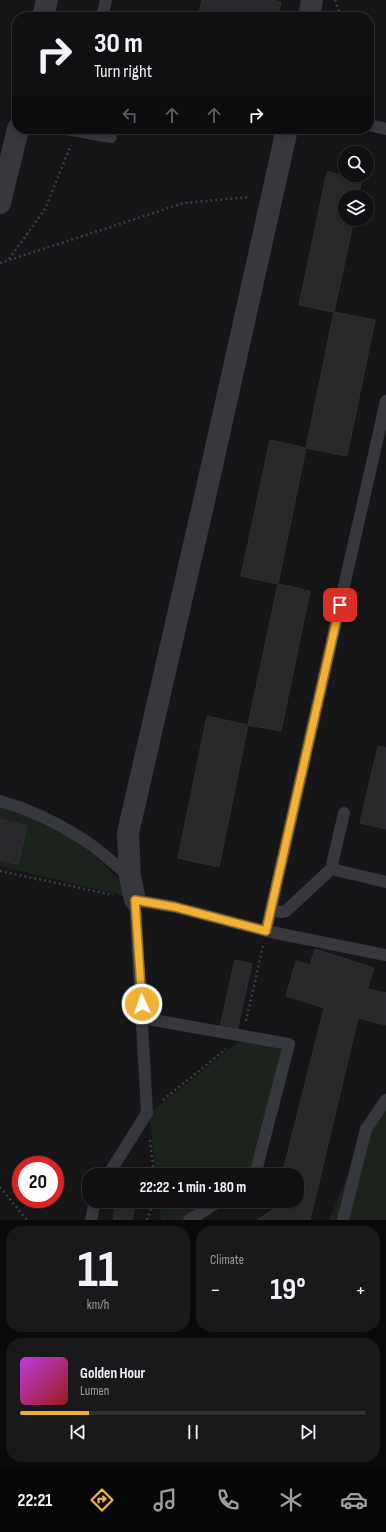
<!DOCTYPE html>
<html lang="en">
<head>
<meta charset="utf-8">
<style>
  body { margin:0; font-family:"Sofia Sans Condensed",sans-serif; background:#19191b; color:#f1f3f6; height:100vh; display:flex; flex-direction:column; font-size:15px; white-space:nowrap }
  * { box-sizing:border-box; margin:0 }
  p { font-size:13px; color:#9c9d9f }
  .icon { flex:none; width:22px; height:22px; fill:none; stroke:currentColor; stroke-width:2; stroke-linecap:round; stroke-linejoin:round }
  .map { position:relative; height:1220px; overflow:hidden }
  .side { display:flex; flex-direction:column; gap:6px; padding:6px; background:#09090a; flex:1 }
  .side>* { flex:none }
  .guide { position:absolute; left:12px; top:12px; width:362px; height:122px; border-radius:16px; box-shadow:0 2px 6px #0003,0 0 0 1px #303032; background:#101012; color:#f1f3f6; overflow:hidden }
  .fabs { position:absolute; left:338px; top:146px; display:grid; gap:8px }
  .fabs a { display:grid; place-items:center; width:36px; height:36px; border-radius:50%; background:#101012; box-shadow:0 2px 6px #0003,0 0 0 1px #303032; font-size:20px }
  .speed { position:absolute; left:12px; top:1156px; display:flex; gap:8px; font-size:20px; font-weight:700; text-align:center }
  .speed>* { display:grid; place-content:center; width:52px; height:52px; border-radius:50%; background:#101012; box-shadow:0 2px 6px #0003,0 0 0 1px #303032; line-height:1 }
  .speed .limit { border:6px solid #d22; background:#fff; color:#111 }
  .pin { position:absolute; display:grid; place-items:center; width:34px; height:34px; color:#fff; margin:-17px; border-radius:8px; box-shadow:0 2px 6px #0006 }
  .me { position:absolute; width:44px; margin:-22px; rotate:357deg; stroke-linejoin:round; filter:drop-shadow(0 0 3px #0008) }
  .turn { display:flex; align-items:center; gap:14px; height:84px; padding:0 16px; font-size:18px }
  .turn .icon { width:52px; height:52px; stroke-width:2.5 }
  .turn b { display:block; font-size:28px; line-height:34px }
  .lanes { display:flex; align-items:center; height:38px; padding:0 16px; background:#0003; justify-content:center; gap:20px; direction:ltr }
  .lanes .off { opacity:.35 }
  .big { font-size:30px; font-weight:700; line-height:1.1 }
  .side .widget { flex:1; display:flex; flex-direction:column; justify-content:center; gap:6px; min-width:0; padding:0 14px; border-radius:16px; background:#19191b }
  .side .dial { align-items:center; gap:0 }
  .dial b { font-size:52px; line-height:1 }
  .song { display:flex; align-items:center; gap:12px }
  .cover { width:48px; height:48px; border-radius:6px; background:linear-gradient(135deg,hsl(290 70% 55%),hsl(0 70% 35%)) }
  .played { height:4px; border-radius:2px; background:linear-gradient(90deg,#f2b134 20%,#303032 20%) }
  .keys { display:flex; justify-content:space-around; direction:ltr }
  .heat { display:flex; justify-content:space-between; align-items:center; font-size:22px; direction:ltr }
  .side .tiles { flex:1; display:grid; gap:6px; grid-template-columns:1fr 1fr }
  .widget:last-child { grid-column:span 2 }
  .trip { position:absolute; left:82px; top:1168px; width:222px; height:40px; border-radius:16px; background:#101012; box-shadow:0 2px 6px #0003,0 0 0 1px #303032; font-weight:700; line-height:40px; text-align:center }
  .tab-bar { display:flex; height:64px; justify-content:space-around; align-items:center; background:#060607; color:#9c9d9f }
  .tab-bar .icon { width:28px; height:28px }
  .tab-bar .active { color:#f2b134 }
  .tab-bar b { font-size:18px; color:#f1f3f6 }
  .map>svg:first-child { display:block }
  .green { fill:#1c231d }
  .building { fill:#29292c; stroke:#303034 }
  .lines { fill:none; stroke-linecap:round; stroke-linejoin:round }
  .path { stroke:#3d3f44; stroke-width:2.5; stroke-dasharray:2 3; stroke-linecap:butt }
  .lane { stroke:#37383d; stroke-width:12 }
  .street { stroke:#37383d; stroke-width:22 }
  .route-casing { stroke:#9d7322; stroke-width:10 }
  .route { stroke:#f2b134; stroke-width:7 }
</style>
</head>
<body>
<div class="map">
<svg width="386" height="1220" viewBox="0 0 386 1220">
  <rect width="100%" height="100%" fill="#161618"/>
  <g class="green">
    <path d="M0,807C19,813 39,820 57,829C73,837 119,873 124,890C125,892 125,894 125,896L0,866V860L18,864L27,826L0,819Z"/>
    <path d="M243,1038L286,1045L253,1175H156L149,1114Z"/>
    <path d="M386,1095V1220H329L379,1101Z"/>
    <path d="M159,1201H216L185,1220H161Z"/>
  </g>
  <g class="building">
    <path d="M202,0H271L281,2L278,17H198Z"/>
    <path d="M327,172L362,179L358,197H345V219H354L334,312L299,305Z"/>
    <path d="M334,312L375,320L347,456L306,448Z"/>
    <path d="M270,440L306,448L278,584L241,576Z"/>
    <path d="M278,584L310,591L281,731L248,725Z"/>
    <path d="M207,716L248,725L219,867L178,858Z"/>
    <path d="M378,746L386,748V829L360,823Z"/>
    <path d="M0,819L27,826L18,864L0,860Z"/>
    <path d="M315,949L374,968L358,1018L286,996L296,961L310,965Z"/>
    <path d="M235,960L252,964L237,1031L220,1027Z"/>
    <path d="M367,989L386,993V1025L358,1018Z"/>
    <path d="M324,1008L358,1018L310,1220H257L273,1210L275,1201H297V1175H282Z"/>
    <path d="M116,1201H136L132,1220H113Z"/>
  </g>
  <g class="lines">
    <g class="path">
      <path d="M335,0L341,17"/>
      <path d="M369,94L374,109"/>
      <path d="M9,259L45,209L71,145"/>
      <path d="M0,263L184,203L250,197"/>
      <path d="M0,871L113,895"/>
      <path d="M246,1021L263,946"/>
      <path d="M163,1100L226,1049"/>
      <path d="M150,1140L154,1175"/>
      <path d="M0,1187L27,1220"/>
      <path d="M147,1220L154,1201"/>
    </g>
    <g class="lane">
      <path d="M102,17L106,0"/>
      <path d="M369,125L386,129"/>
      <path d="M66,129L111,137"/>
      <path d="M386,401L266,931L386,955"/>
      <path d="M0,801C29,809 56,822 81,838C99,849 114,864 130,877"/>
      <path d="M331,869L344,813"/>
      <path d="M271,910L282,912L286,911L331,869L386,882"/>
      <path d="M142,1018L289,1044L255,1175"/>
      <path d="M108,1175L147,1113L135,900L175,907L266,931"/>
      <path d="M91,1220L95,1201"/>
      <path d="M189,1220L220,1201"/>
      <path d="M343,1220L366,1129L386,1100"/>
    </g>
    <g class="street">
      <path d="M43,17L47,0"/>
      <path d="M309,17L312,0"/>
      <path d="M0,203L18,129"/>
      <path d="M135,900L130,877L128,833L207,488L287,129"/>
    </g>
  </g>
  <g class="lines">
    <g class="route-casing">
      <path id="route" d="M142,1004L135,900L175,907L266,931L340,605"/>
    </g>
    <use href="#route" class="route"/>
  </g>
</svg>
<div class="fabs">
<a><svg class="icon" aria-label="search" viewBox="0 0 24 24"><circle cx="10" cy="10" r="6"/><path d="M15 15l6 6"/></svg></a>
<a><svg class="icon" aria-label="layers" viewBox="0 0 24 24"><path d="M12 4l9 5-9 5-9-5zM3 14l9 5 9-5"/></svg></a>
</div>
<div class="speed"><div class="limit">20</div></div>
<div class="pin" style="left:340px;top:605px;background:#d93025"><svg class="icon" aria-label="arrive" viewBox="0 0 24 24"><path d="M6 21V4h12l-3 4 3 4H6"/></svg></div>
<svg class="me" style="left:142px;top:1004px" viewBox="-20 -20 40 40"><circle r="17" fill="#f2b134" stroke="#fff" stroke-width="3"/><path d="M0-11L8 9 0 5-8 9z" fill="#fff"/></svg>
<div class="trip">22:22 · 1 min · 180 m</div>
<div class="guide">
<div class="turn"><svg class="icon" aria-label="right" viewBox="0 0 24 24"><path d="M7 20v-9h11M14 6l5 5-5 5"/></svg><div><b>30 m</b>Turn right</div></div>
<div class="lanes"><svg class="icon off" aria-label="left" viewBox="0 0 24 24"><path d="M17 20v-9H6M10 6l-5 5 5 5"/></svg><svg class="icon off" aria-label="ahead" viewBox="0 0 24 24"><path d="M12 20V5M6 11l6-6 6 6"/></svg><svg class="icon off" aria-label="ahead" viewBox="0 0 24 24"><path d="M12 20V5M6 11l6-6 6 6"/></svg><svg class="icon" aria-label="right" viewBox="0 0 24 24"><path d="M7 20v-9h11M14 6l5 5-5 5"/></svg></div>
</div>
</div>
<section class="side">
<div class="tiles">
<div class="widget dial"><b>11</b><p>km/h</p></div>
<div class="widget"><p>Climate</p>
<div class="heat"><a>−</a><b class="big">19°</b><a>+</a></div>
</div>
<div class="widget">
<div class="song"><i class="cover"></i><div><b>Golden Hour</b><p>Lumen</p></div></div>
<div class="played"></div>
<div class="keys"><svg class="icon" aria-label="previous" viewBox="0 0 24 24"><path d="M18 5L8 12l10 7zM5 5v14"/></svg><svg class="icon" aria-label="pause" viewBox="0 0 24 24"><path d="M8 5v14M16 5v14"/></svg><svg class="icon" aria-label="next" viewBox="0 0 24 24"><path d="M6 5l10 7-10 7zM19 5v14"/></svg></div>
</div>
</div>
</section>
<nav class="tab-bar">
<b>22:21</b>
<svg class="icon active" aria-label="directions" viewBox="0 0 24 24"><path d="M12 3l9 9-9 9-9-9zM9 14v-3h6M13 9l2 2-2 2"/></svg>
<svg class="icon" aria-label="music" viewBox="0 0 24 24"><path d="M9 18V5l10-2v13"/><circle cx="6" cy="18" r="3"/><circle cx="16" cy="16" r="3"/></svg>
<svg class="icon" aria-label="phone" viewBox="0 0 24 24"><path d="M5 4h4l2 5-3 2q2 4 5 5l2-3 5 2v4C11 20 4 13 5 4z"/></svg>
<svg class="icon" aria-label="climate" viewBox="0 0 24 24"><path d="M12 3v18M4 7l16 10M4 17L20 7"/></svg>
<svg class="icon" aria-label="car" viewBox="0 0 24 24"><path d="M5 17H2v-5l4-1 3-4h7l3 4 3 1v5h-3M9 17h6M6 11h13"/><circle cx="7" cy="17" r="2"/><circle cx="17" cy="17" r="2"/></svg>
</nav>
</body>
</html>
